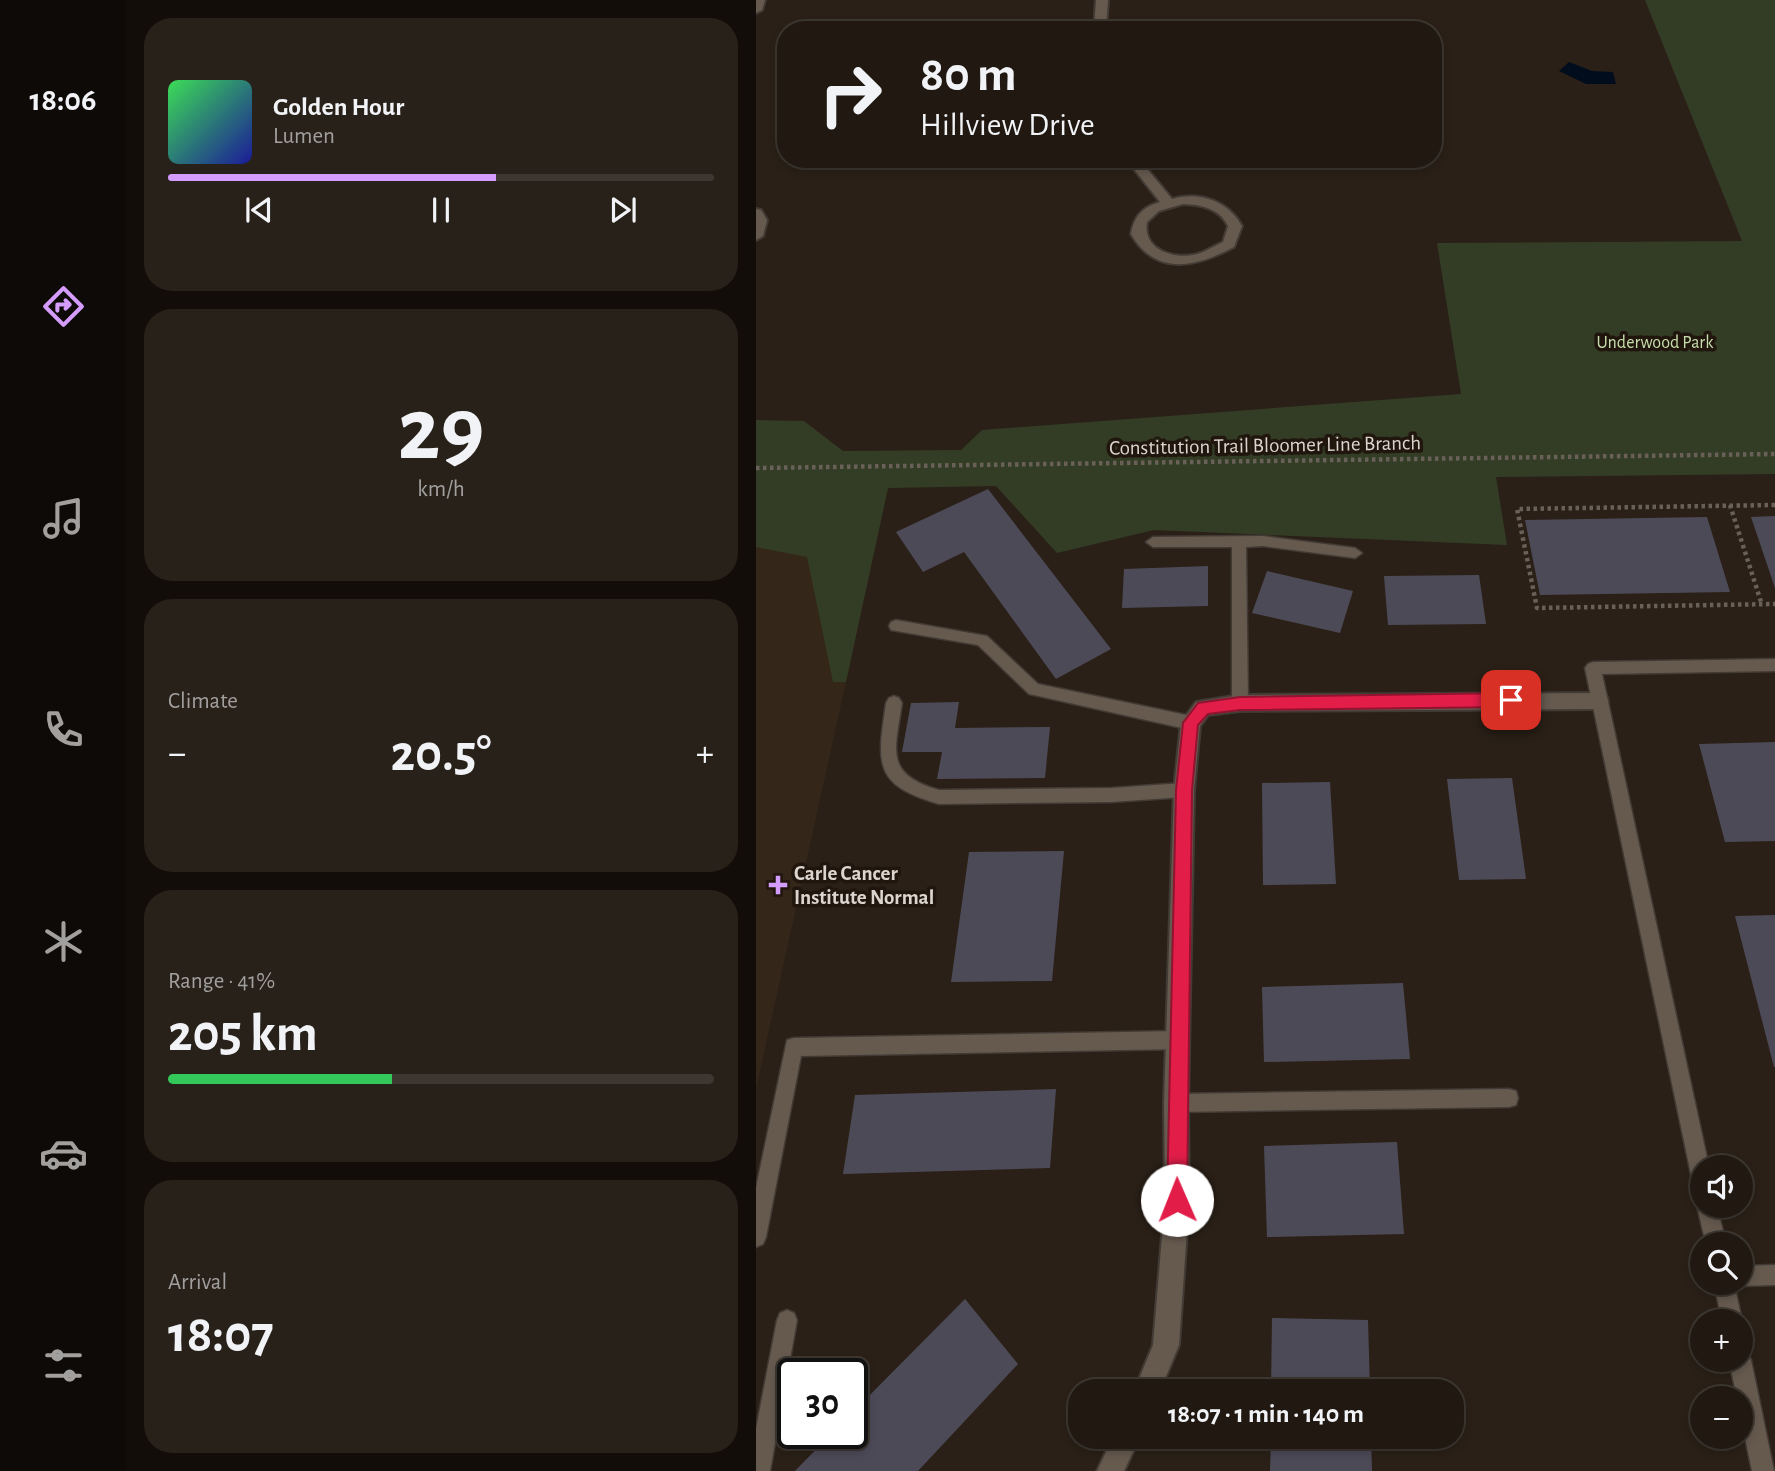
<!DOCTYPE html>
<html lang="en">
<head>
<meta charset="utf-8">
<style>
  body { margin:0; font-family:"Alegreya Sans",sans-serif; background:#28211a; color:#f1f3f6; height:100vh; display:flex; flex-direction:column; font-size:26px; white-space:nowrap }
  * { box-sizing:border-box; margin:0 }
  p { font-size:23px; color:#a2a09f }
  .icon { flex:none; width:38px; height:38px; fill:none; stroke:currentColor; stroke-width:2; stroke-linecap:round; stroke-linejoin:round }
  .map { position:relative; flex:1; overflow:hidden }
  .sheet { display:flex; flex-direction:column; gap:18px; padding:18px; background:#120d09; width:630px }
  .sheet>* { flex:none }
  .top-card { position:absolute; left:21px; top:21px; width:665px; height:147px; border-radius:28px; box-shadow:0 4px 10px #0003,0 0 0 2px #3d3731; background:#201811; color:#f1f3f6; overflow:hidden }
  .tools { position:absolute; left:934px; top:1155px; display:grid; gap:14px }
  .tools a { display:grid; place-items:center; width:63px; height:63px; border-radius:50%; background:#201811; box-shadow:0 4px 10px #0003,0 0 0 2px #3d3731; font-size:35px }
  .speed { position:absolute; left:21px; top:1358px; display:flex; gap:14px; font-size:35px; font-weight:700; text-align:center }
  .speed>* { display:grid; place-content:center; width:91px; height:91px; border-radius:50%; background:#201811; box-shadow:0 4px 10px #0003,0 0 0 2px #3d3731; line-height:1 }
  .speed .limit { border:4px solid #111; border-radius:10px; background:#fff; color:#111 }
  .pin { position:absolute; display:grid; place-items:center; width:60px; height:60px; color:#fff; margin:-30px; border-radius:14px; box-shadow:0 4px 10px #0006 }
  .me { position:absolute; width:77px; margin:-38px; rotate:359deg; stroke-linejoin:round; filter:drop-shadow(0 0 5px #0008) }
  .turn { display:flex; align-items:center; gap:24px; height:147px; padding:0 28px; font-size:32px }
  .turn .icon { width:91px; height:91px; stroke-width:2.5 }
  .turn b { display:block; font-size:49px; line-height:60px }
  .big { font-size:52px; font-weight:700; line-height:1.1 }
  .sheet .tile { flex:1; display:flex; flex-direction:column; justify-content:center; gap:10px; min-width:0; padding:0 24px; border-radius:28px; background:#28211a }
  .sheet .dial { align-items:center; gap:0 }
  .dial b { font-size:91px; line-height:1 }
  .song { display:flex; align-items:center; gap:21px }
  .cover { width:84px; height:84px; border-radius:10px; background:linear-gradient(135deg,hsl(130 70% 55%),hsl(240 70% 35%)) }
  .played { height:7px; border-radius:4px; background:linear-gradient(90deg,#d49cfc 60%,#3d3731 60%) }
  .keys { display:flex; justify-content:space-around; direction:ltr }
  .heat { display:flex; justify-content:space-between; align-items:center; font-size:38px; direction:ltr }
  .charge { height:10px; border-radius:5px; background:linear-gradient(90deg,#34c759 41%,#3d3731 0) }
  .trip { position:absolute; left:312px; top:1379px; width:396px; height:70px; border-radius:28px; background:#201811; box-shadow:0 4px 10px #0003,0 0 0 2px #3d3731; font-weight:700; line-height:70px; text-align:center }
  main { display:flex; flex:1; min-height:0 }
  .tabs { display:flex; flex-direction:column; width:126px; justify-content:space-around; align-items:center; background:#0d0a07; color:#a2a09f }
  .tabs .icon { width:49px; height:49px }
  .tabs .current { color:#d49cfc }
  .tabs b { font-size:32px; color:#f1f3f6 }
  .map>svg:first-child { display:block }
  .built { fill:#342618 }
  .green { fill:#333d26 }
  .water { fill:#010c1d }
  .building { fill:#4d4a58 }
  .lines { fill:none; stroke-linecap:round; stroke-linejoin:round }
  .service-casing { stroke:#423a34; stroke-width:3 }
  .minor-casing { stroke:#423a34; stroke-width:4 }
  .path { stroke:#696058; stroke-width:4.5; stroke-dasharray:3.5 3.5; stroke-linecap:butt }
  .service { fill:#665a4f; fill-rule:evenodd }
  .minor { fill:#665a4f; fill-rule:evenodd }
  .route { fill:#e11d48; stroke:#92132f; stroke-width:2 }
  .poi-dot { fill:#d49cfc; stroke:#20160d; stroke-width:2.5 }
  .labels { text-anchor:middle; stroke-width:7; stroke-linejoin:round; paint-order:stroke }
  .far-park-label { font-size:18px; fill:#c6deab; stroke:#20160d }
  .street-label { font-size:21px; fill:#dcd5cf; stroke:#20160d }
  .poi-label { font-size:21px; font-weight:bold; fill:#dcd5cf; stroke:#20160d; text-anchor:start }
</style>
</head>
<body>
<main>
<nav class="tabs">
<b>18:06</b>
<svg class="icon current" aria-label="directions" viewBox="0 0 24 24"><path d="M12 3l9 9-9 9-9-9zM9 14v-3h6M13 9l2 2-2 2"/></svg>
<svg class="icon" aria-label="music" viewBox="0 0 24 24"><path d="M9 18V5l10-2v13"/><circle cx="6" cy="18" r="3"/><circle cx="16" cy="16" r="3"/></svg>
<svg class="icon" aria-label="phone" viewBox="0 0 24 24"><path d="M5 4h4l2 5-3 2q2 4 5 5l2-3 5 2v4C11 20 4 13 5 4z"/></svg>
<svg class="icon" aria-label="climate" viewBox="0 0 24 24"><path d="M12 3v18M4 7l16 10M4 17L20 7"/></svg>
<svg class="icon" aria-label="car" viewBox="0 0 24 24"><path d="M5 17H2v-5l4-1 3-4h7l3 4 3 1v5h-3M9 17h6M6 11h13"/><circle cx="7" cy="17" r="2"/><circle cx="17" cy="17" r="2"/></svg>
<svg class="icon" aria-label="filters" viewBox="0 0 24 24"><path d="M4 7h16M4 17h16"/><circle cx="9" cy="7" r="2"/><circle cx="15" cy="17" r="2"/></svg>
</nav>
<section class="sheet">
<div class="tile">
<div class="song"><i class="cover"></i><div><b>Golden Hour</b><p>Lumen</p></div></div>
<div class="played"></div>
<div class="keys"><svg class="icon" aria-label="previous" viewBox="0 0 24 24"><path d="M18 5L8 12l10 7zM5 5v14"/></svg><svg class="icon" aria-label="pause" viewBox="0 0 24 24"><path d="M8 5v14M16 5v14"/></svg><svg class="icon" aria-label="next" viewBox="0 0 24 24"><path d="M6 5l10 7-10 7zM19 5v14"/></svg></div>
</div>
<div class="tile dial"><b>29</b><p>km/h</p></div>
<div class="tile"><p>Climate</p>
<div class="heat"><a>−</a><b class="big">20.5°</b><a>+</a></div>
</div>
<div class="tile"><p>Range · 41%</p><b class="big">205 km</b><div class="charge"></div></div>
<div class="tile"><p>Arrival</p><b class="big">18:07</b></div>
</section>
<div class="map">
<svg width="1019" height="1471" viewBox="0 0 1019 1471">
  <rect width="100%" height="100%" fill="#2a2017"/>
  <path class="built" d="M132,488L90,682L0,1089V490Z"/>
  <path class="green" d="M889,0H1019V474L740,477L751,545L398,530L301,553L240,486L132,488L90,682H77L51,557L0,547V420L48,421L87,451L205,450L226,430L705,394L681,243L986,241Z"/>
  <path class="water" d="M813,62L836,71L857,72L860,84H830L803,71Z"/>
  <g class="building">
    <path d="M232,489L355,649L300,679L208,552L167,572L140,532Z"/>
    <path d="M1019,516V588L995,517Z"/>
    <path d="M951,517L974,592L784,595L769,520Z"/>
    <path d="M452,566V606L366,608L368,569Z"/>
    <path d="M511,571L597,591L584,633L496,613Z"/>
    <path d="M723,575L730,624L632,625L628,576Z"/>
    <path d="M203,702L199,728L294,727L289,778L181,779L186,752H146L155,703Z"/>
    <path d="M1019,742V841L969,842L943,744Z"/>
    <path d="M756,778L770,879L703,880L691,779Z"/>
    <path d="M574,782L580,884L507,885L506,783Z"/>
    <path d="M308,851L296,981L195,982L213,852Z"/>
    <path d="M1019,915V1067H1018L979,916Z"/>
    <path d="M647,983L654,1059L508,1062L506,987Z"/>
    <path d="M300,1089L294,1168L87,1174L99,1095Z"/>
    <path d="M641,1142L648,1234L511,1237L508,1146Z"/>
    <path d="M209,1299L262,1364L162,1471H39L76,1433H96V1413Z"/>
    <path d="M516,1318L612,1320L614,1391H515Z"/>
    <path d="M515,1437H615L616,1471H514Z"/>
  </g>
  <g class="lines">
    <g class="service-casing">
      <g id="service">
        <path d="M507,536L599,548L606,553L599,558L507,546L490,547L492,703L489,708H479L476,703V547H397L390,542L397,537Z"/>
        <path d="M140,620L231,636L282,684L435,716L441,718L443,723L441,728L435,730L278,695L273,694L222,645L135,630L133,626L135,622Z"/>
        <path d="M1019,659V671L846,674L953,1167H947V1194L940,1191L937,1184L829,668L832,664L837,662Z"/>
        <path d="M138,696L143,698L146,703C139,751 128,774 183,790L355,788L428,783L434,785L436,790L434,795L428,797L355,802L183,804C117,785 121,764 130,703L133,698Z"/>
        <path d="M423,1031L429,1034L432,1040L429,1046L423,1049L45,1056L10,1237L7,1244L0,1247V1188L31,1040L38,1038Z"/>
        <path d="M753,1089L760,1091L762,1098L760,1105L753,1107L420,1112L413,1110L411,1103L413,1096L420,1094Z"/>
        <path d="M947,1198V1206H961L970,1244H950L941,1206Z"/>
        <path d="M1019,1265V1285L985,1286L978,1283L986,1321L985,1324V1321H966L958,1283H985V1266Z"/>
        <path d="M31,1310L38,1313L41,1320L14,1471H0V1429L21,1320L24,1313Z"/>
        <path d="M985,1350L991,1353L995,1360L1018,1471H996L985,1418V1398H981L973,1360H985Z"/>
      </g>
    </g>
    <g class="minor-casing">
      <g id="minor">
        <path d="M0,0H9L6,10L0,13Z"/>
        <path d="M340,0H352L350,30H338Z"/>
        <path d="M370,159H383L416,199C443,191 472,201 486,226L478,247C440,267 400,277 375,234C378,216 387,207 404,202ZM427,204C446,205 463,208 472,226L467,242C460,245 454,249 447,252C423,262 386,252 391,222L403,211Z"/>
        <path d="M0,209L5,210L11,220L7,236L0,240Z"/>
        <path d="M843,693L850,695L852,701L850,707L843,709L484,711L452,715L444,726L438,790L432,1103L433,1200L423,1345L404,1391H378L397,1345L409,1200L408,1103L418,790L425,723L440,702L484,695Z"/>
        <path d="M357,1437H384L368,1471H341Z"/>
      </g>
    </g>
    <g class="path">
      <path d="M0,468L1019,454"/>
      <path d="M974,505L1006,605"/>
      <path d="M1019,505L761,509L781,608L1019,604"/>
    </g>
    <use href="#service" class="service"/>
    <use href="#minor" class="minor"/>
  </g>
  <path class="route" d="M755,693L763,700L755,707L484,710L452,714L442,725L436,790L431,1200L428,1207L421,1210L414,1207L411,1200L420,790L427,723L442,703L484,697Z"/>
  <path class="poi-dot" d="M18.5 874.5h7v7h7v7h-7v7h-7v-7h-7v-7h7z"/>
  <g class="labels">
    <g class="far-park-label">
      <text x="899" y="348">Underwood Park</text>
    </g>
    <g class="street-label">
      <text transform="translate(509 445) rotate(-1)" y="7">Constitution Trail Bloomer Line Branch</text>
    </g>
    <g class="poi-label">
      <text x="38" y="880">Carle Cancer<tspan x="38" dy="24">Institute Normal</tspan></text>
    </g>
  </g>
</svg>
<div class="tools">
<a><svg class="icon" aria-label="sound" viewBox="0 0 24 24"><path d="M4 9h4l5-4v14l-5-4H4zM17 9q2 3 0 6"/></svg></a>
<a><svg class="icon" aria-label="search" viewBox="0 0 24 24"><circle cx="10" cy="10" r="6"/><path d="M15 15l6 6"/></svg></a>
<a>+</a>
<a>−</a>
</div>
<div class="speed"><div class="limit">30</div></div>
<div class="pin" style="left:755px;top:700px;background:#d93025"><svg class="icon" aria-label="arrive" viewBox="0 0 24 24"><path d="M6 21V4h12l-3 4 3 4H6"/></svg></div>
<svg class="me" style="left:421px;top:1200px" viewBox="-20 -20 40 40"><circle r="19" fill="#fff"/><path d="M0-13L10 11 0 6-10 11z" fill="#e11d48"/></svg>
<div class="trip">18:07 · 1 min · 140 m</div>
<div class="top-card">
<div class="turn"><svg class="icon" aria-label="right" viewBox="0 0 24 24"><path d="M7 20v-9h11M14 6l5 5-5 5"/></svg><div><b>80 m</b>Hillview Drive</div></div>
</div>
</div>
</main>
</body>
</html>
